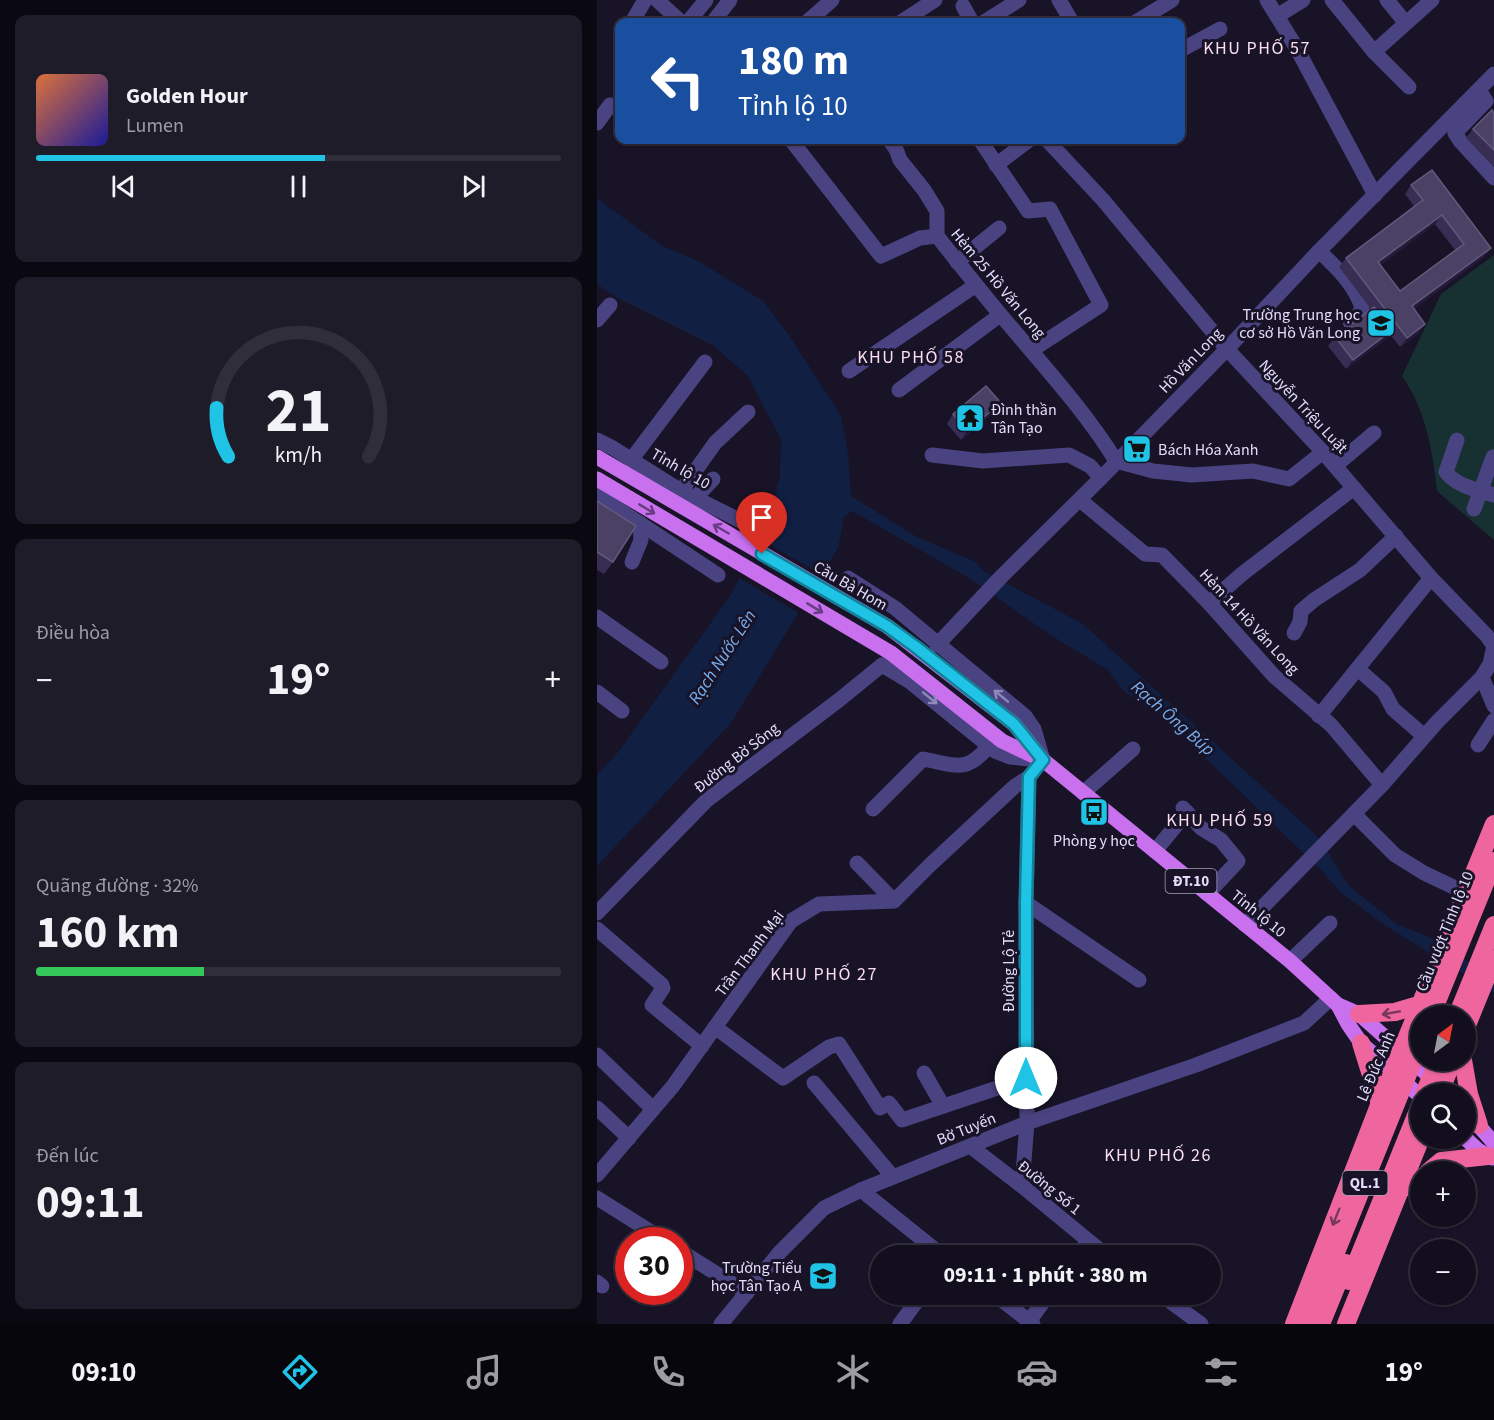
<!DOCTYPE html>
<html lang="vi">
<head>
<meta charset="utf-8">
<style>
  body { margin:0; font-family:"Source Sans 3",sans-serif; background:#1f1c2a; color:#f1f3f6; height:100vh; display:flex; flex-direction:column; font-size:22px; white-space:nowrap }
  * { box-sizing:border-box; margin:0 }
  p { font-size:20px; color:#9c9ca4 }
  .icon { flex:none; width:33px; height:33px; fill:none; stroke:currentColor; stroke-width:2; stroke-linecap:round; stroke-linejoin:round }
  .map { position:relative; flex:1; overflow:hidden }
  .drawer { display:flex; flex-direction:column; gap:15px; padding:15px; background:#0a0810; width:597px }
  .drawer>* { flex:none }
  .guide { position:absolute; left:18px; top:18px; width:570px; height:126px; border-radius:12px; box-shadow:0 2px 4px #0004,0 0 0 2px #312e3b; background:#1a4fa0; color:#fff; overflow:hidden }
  .needle { width:39px; rotate:32deg }
  .controls { position:absolute; left:813px; top:1005px; display:grid; gap:12px }
  .controls a { display:grid; place-items:center; width:66px; height:66px; border-radius:50%; background:#120e1d; box-shadow:0 2px 4px #0004,0 0 0 2px #312e3b; font-size:30px }
  .speed { position:absolute; left:18px; top:1227px; display:flex; gap:12px; font-size:30px; font-weight:700; text-align:center }
  .speed>* { display:grid; place-content:center; width:78px; height:78px; border-radius:50%; background:#120e1d; box-shadow:0 2px 4px #0004,0 0 0 2px #312e3b; line-height:1 }
  .speed .limit { border:9px solid #d22; background:#fff; color:#111 }
  .pin { position:absolute; display:grid; place-items:center; width:51px; height:51px; color:#fff; margin:-62px -26px; border-radius:50% 50% 50% 0; rotate:-45deg; box-shadow:0 0 6px #0007 }
  .pin .icon { rotate:45deg }
  .me { position:absolute; width:66px; margin:-33px; rotate:0deg; stroke-linejoin:round; filter:drop-shadow(0 0 4px #0008) }
  .turn { display:flex; align-items:center; gap:21px; height:126px; padding:0 24px; font-size:27px }
  .turn .icon { width:78px; height:78px; stroke-width:2.5 }
  .turn b { display:block; font-size:42px; line-height:51px }
  .big { font-size:45px; font-weight:700; line-height:1.1 }
  .drawer .tile { flex:1; display:flex; flex-direction:column; justify-content:center; gap:9px; min-width:0; padding:0 21px; border-radius:12px; background:#1f1c2a }
  .drawer .dial { align-items:center; gap:0 }
  .dial svg { height:156px; overflow:visible; fill:none; stroke:#312e3b; stroke-width:7; stroke-linecap:round; text-anchor:middle }
  .dial text { fill:#f1f3f6; stroke:none }
  .song { display:flex; align-items:center; gap:18px }
  .cover { width:72px; height:72px; border-radius:9px; background:linear-gradient(135deg,hsl(20 70% 55%),hsl(240 70% 35%)) }
  .played { height:6px; border-radius:3px; background:linear-gradient(90deg,#1ec3e6 55%,#312e3b 55%) }
  .keys { display:flex; justify-content:space-around; direction:ltr }
  .heat { display:flex; justify-content:space-between; align-items:center; font-size:33px; direction:ltr }
  .charge { height:9px; border-radius:4px; background:linear-gradient(90deg,#34c759 32%,#312e3b 0) }
  .trip { position:absolute; left:273px; top:1245px; width:351px; height:60px; border-radius:30px; background:#120e1d; box-shadow:0 2px 4px #0004,0 0 0 2px #312e3b; font-weight:700; line-height:60px; text-align:center }
  .tab-bar { display:flex; height:96px; justify-content:space-around; align-items:center; background:#07060c; color:#9c9ca4 }
  .tab-bar .icon { width:42px; height:42px }
  .tab-bar .selected { color:#1ec3e6 }
  .tab-bar b { font-size:27px; color:#f1f3f6 }
  main { display:flex; flex:1; min-height:0 }
  .map>svg:first-child { display:block }
  .green { fill:#173031 }
  .water { fill:#111f43 }
  .pier { fill:#181327 }
  .lines { fill:none; stroke-linecap:round; stroke-linejoin:round }
  .minor { stroke:#4a4381; stroke-width:15 }
  .major { stroke:#c970ef; stroke-width:15 }
  .highway { stroke:#ee669d; stroke-width:18 }
  .highway-bridge { stroke:#ee669d; stroke-width:18 }
  .wall { fill:#382e53; fill-rule:evenodd }
  .shaded-wall { fill:#231b3a }
  .building { fill:#4a4165; stroke:#62597c; stroke-width:1.5; fill-rule:evenodd }
  .oneway { stroke:#683d81 }
  .oneway2 { stroke:#8f88b8 }
  .oneway3 { stroke:#78385c }
  .route-casing { stroke:#147f96; stroke-width:15 }
  .route { stroke:#1ec3e6; stroke-width:10 }
  .labels { text-anchor:middle; stroke-width:6; stroke-linejoin:round; paint-order:stroke }
  .shield { fill:#181327; stroke:#a6a0bb; stroke-width:1.5 }
  .shield-label { font-size:15px; font-weight:bold; fill:#e3ddfb }
  .street-label { font-size:16px; fill:#e3ddfb; stroke:#181327 }
  .poi-label { font-size:16px; fill:#e3ddfb; stroke:#181327; text-anchor:end }
  .neighbourhood-label { font-size:18px; letter-spacing:1.5px; fill:#fbdfef; stroke:#181327 }
  .water-label { font-size:18px; font-style:italic; fill:#77aff0; stroke:#181327 }
</style>
</head>
<body>
<main>
<section class="drawer">
<div class="tile">
<div class="song"><i class="cover"></i><div><b>Golden Hour</b><p>Lumen</p></div></div>
<div class="played"></div>
<div class="keys"><svg class="icon" aria-label="previous" viewBox="0 0 24 24"><path d="M18 5L8 12l10 7zM5 5v14"/></svg><svg class="icon" aria-label="pause" viewBox="0 0 24 24"><path d="M8 5v14M16 5v14"/></svg><svg class="icon" aria-label="next" viewBox="0 0 24 24"><path d="M6 5l10 7-10 7zM19 5v14"/></svg></div>
</div>
<div class="tile dial"><svg viewBox="0 0 100 80">
<path d="M14 69A42 42 0 1 1 86 69"/>
<path d="M14 69A42 42 0 0 1 8 44" stroke="#1ec3e6"/>
<text x="50" y="56" font-size="32" font-weight="700">21</text>
<text x="50" y="72" font-size="11">km/h</text>
</svg></div>
<div class="tile"><p>Điều hòa</p>
<div class="heat"><a>−</a><b class="big">19°</b><a>+</a></div>
</div>
<div class="tile"><p>Quãng đường · 32%</p><b class="big">160 km</b><div class="charge"></div></div>
<div class="tile"><p>Đến lúc</p><b class="big">09:11</b></div>
</section>
<div class="map">
<svg width="897" height="1324" viewBox="0 0 897 1324">
  <rect width="100%" height="100%" fill="#181327"/>
  <path class="green" d="M897,255V540L840,491C836,451 828,408 805,376L844,294Z"/>
  <path class="water" d="M0,198L65,246L103,262L166,301L192,335L244,416L251,453L254,496L320,537L377,561L388,572L486,624L722,838L752,886L801,925L833,937L897,978V993L789,926L744,893L726,872L555,706L535,697L527,691L511,670L452,634L372,578L255,511L247,517L241,548L134,723L0,866V775L22,751L135,593L175,509L183,475L184,440L151,376L117,346L15,295L0,284Z"/>
  <path class="pier" d="M159,537L227,576L204,614L140,577Z"/>
  <g class="lines">
    <g class="minor">
      <path d="M60,0L84,22"/>
      <path d="M462,0L475,22"/>
      <path d="M670,0L699,47L778,195"/>
      <path d="M735,0L777,52L812,87"/>
      <path d="M790,0L808,22"/>
      <path d="M366,6L375,22"/>
      <path d="M680,16L706,0"/>
      <path d="M35,22L48,0"/>
      <path d="M91,22L109,0"/>
      <path d="M116,22L133,0"/>
      <path d="M210,22L235,0"/>
      <path d="M304,22L338,0"/>
      <path d="M387,22L422,0"/>
      <path d="M539,22L575,0"/>
      <path d="M584,50L623,29"/>
      <path d="M777,52L835,0"/>
      <path d="M882,90L889,101L858,133L864,142L897,178"/>
      <path d="M0,123L13,105"/>
      <path d="M194,140L284,256L323,238L340,236C361,262 381,288 403,314C443,362 486,408 519,461L556,471L595,475L656,471L692,479L726,452"/>
      <path d="M383,140L431,211L453,209L504,305L435,350"/>
      <path d="M450,140L506,200L630,349L726,452L834,578L890,636L897,646L893,664L885,677L897,706"/>
      <path d="M293,141L299,149L303,160L327,190L340,211V236"/>
      <path d="M399,165L432,140"/>
      <path d="M722,251C740,268 756,283 765,307L761,316L753,322"/>
      <path d="M360,262L402,228"/>
      <path d="M0,320L13,305"/>
      <path d="M252,371L379,285"/>
      <path d="M302,390L403,315"/>
      <path d="M0,440L16,448L84,491L152,525"/>
      <path d="M860,440L849,472C859,486 881,490 897,495"/>
      <path d="M335,455L386,461L472,455L493,466L504,478"/>
      <path d="M34,460L108,362"/>
      <path d="M738,466L777,433"/>
      <path d="M84,491L118,443L151,412"/>
      <path d="M0,495L121,575"/>
      <path d="M98,498L116,479"/>
      <path d="M483,500L548,554L565,555L612,603L677,676L734,725L785,785"/>
      <path d="M877,509L896,457"/>
      <path d="M35,562L44,540L43,523"/>
      <path d="M251,578L298,608L428,716L437,729L446,760"/>
      <path d="M612,603L645,574L757,488"/>
      <path d="M0,617L64,662"/>
      <path d="M697,633L703,622L704,611L717,600L763,570L799,536"/>
      <path d="M340,645L405,576L504,478L630,349L722,251L897,74"/>
      <path d="M761,669L787,692L796,709L827,736"/>
      <path d="M0,692L25,711"/>
      <path d="M722,716L834,578"/>
      <path d="M881,745L897,720"/>
      <path d="M486,793L536,749"/>
      <path d="M586,808L604,828L624,840L641,861L610,894"/>
      <path d="M276,809L326,759C358,765 369,774 392,746"/>
      <path d="M757,814L798,855L827,873L869,893"/>
      <path d="M558,851L590,812"/>
      <path d="M260,863L297,901"/>
      <path d="M429,903L542,980"/>
      <path d="M0,913L110,800L242,700L285,665L312,681L398,751L413,757L443,760"/>
      <path d="M648,925L785,785L840,722L885,677"/>
      <path d="M0,929L65,985L66,988L55,1005L105,1046"/>
      <path d="M693,961L733,923"/>
      <path d="M118,1027L186,1078L232,1047L242,1044L283,1108L292,1103L305,1120L430,1078"/>
      <path d="M0,1055L56,1109"/>
      <path d="M327,1073L346,1106"/>
      <path d="M217,1083L296,1177"/>
      <path d="M0,1108L32,1138"/>
      <path d="M373,1146L425,1186L510,1256"/>
      <path d="M0,1175L76,1086L194,921L222,904L297,901L333,865L418,786L432,777"/>
      <path d="M425,1186L430,1123L429,903L432,777L437,771"/>
      <path d="M264,1190L346,1256"/>
      <path d="M0,1198L67,1240"/>
      <path d="M82,1250L150,1293"/>
      <path d="M577,1253L578,1256"/>
      <path d="M480,1256L491,1241"/>
      <path d="M0,1282L5,1286"/>
      <path d="M397,1294L436,1324"/>
      <path d="M563,1294L604,1324"/>
      <path d="M124,1324L183,1252L227,1208L264,1190L430,1123L599,1065L707,1023L734,998"/>
      <path d="M303,1324L325,1294"/>
      <path d="M430,1324L452,1294"/>
    </g>
    <g class="major">
      <path d="M0,457L290,626L417,724L446,760L693,961L741,1005L762,1014L842,1085"/>
      <path d="M0,479L294,653L405,741L443,759"/>
      <path d="M741,1005L751,1024L764,1043L824,1097"/>
      <path d="M875,1118L897,1143"/>
      <path d="M868,1138L881,1150L895,1158"/>
    </g>
    <g class="highway">
      <path d="M762,1014L798,1012L825,1004L831,1010"/>
      <path d="M860,1016L897,925"/>
      <path d="M868,1030L897,959"/>
      <path d="M764,1043L783,1104"/>
      <path d="M866,1060L872,1094L882,1125"/>
      <path d="M831,1172L844,1161L891,1156"/>
      <path d="M811,1187L824,1177"/>
      <path d="M697,1324L781,1108L897,824"/>
    </g>
    <g class="highway-bridge">
      <path d="M834,1016L897,861"/>
      <path d="M827,1094L841,1060"/>
      <path d="M842,1094L856,1060"/>
      <path d="M752,1281L824,1103"/>
      <path d="M710,1324L824,1042"/>
      <path d="M724,1324L749,1263"/>
      <path d="M749,1324L824,1138"/>
    </g>
  </g>
  <g class="wall">
    <path d="M897,113V167L869,138L876,129Z"/>
    <path d="M814,185L894,248L887,257L817,309L828,324L821,334L803,347L792,333L788,340L749,369L731,346L738,337L774,309L742,267L749,258L817,206L808,194ZM838,224L858,250L803,291L783,265Z"/>
    <path d="M404,403L397,412L364,440L350,424L356,414Z"/>
    <path d="M0,501L16,562L7,574L0,570Z"/>
  </g>
  <g class="shaded-wall">
    <path d="M845,215L838,224L775,272L781,262Z"/>
    <path d="M894,248L887,257L808,316L815,306Z"/>
    <path d="M828,324L821,334L803,347L810,338Z"/>
    <path d="M795,330L788,340L749,369L756,360Z"/>
    <path d="M404,403L397,412L364,440L370,431Z"/>
  </g>
  <g class="building">
    <path d="M895,110L897,113V150L876,129Z"/>
    <path d="M835,170L894,248L815,306L828,324L810,338L749,258L826,200L814,185ZM845,215L867,244L803,291L781,262Z"/>
    <path d="M777,307L795,330L756,360L738,337Z"/>
    <path d="M389,386L404,403L370,431L356,414Z"/>
    <path d="M0,501L39,526L16,562L0,552Z"/>
  </g>
  <defs><path id="oneway-shaft" d="M-6 0H5M1.5-3L5.5 0L1.5 3" fill="none" stroke-width="1.6" stroke-linecap="round" stroke-linejoin="round" transform="scale(1.5)"/></defs>
  <g class="oneway">
    <use href="#oneway-shaft" transform="translate(50 509) rotate(31)"/>
    <use href="#oneway-shaft" transform="translate(124 529) rotate(-150)"/>
    <use href="#oneway-shaft" transform="translate(218 608) rotate(31)"/>
  </g>
  <g class="oneway2">
    <use href="#oneway-shaft" transform="translate(404 696) rotate(-141)"/>
    <use href="#oneway-shaft" transform="translate(333 698) rotate(39)"/>
  </g>
  <g class="oneway3">
    <use href="#oneway-shaft" transform="translate(794 1013) rotate(170)"/>
    <use href="#oneway-shaft" transform="translate(739 1217) rotate(112)"/>
  </g>
  <g class="lines">
    <g class="route-casing">
      <path id="route" d="M165,554L290,626L319,647L417,724L446,760L432,777L429,903V1078"/>
    </g>
    <use href="#route" class="route"/>
  </g>
  <defs>
    <g id="school-square" transform="scale(1.5)"><rect x="-9" y="-9" width="18" height="18" rx="4" fill="#1ec3e6" stroke="#181327"/><path d="M0-5L7-2L0 1L-7-2ZM-4 1L0 2.5L4 1V4Q0 6-4 4Z" fill="#111"/></g>
    <g id="temple-square" transform="scale(1.5)"><rect x="-9" y="-9" width="18" height="18" rx="4" fill="#1ec3e6" stroke="#181327"/><path d="M0-6L5-2H3V0L6.5 2.5H4V6H1.5V3h-3V6H-4V2.5H-6.5L-3 0V-2H-5Z" fill="#111"/></g>
    <g id="supermarket-square" transform="scale(1.5)"><rect x="-9" y="-9" width="18" height="18" rx="4" fill="#1ec3e6" stroke="#181327"/><path d="M-6-5.5h2.5l.6 2H6L4.5 2H-2.5L-4.4-4H-6ZM-1.5 3.2a1.3 1.3 0 1 0 .1 0ZM3 3.2a1.3 1.3 0 1 0 .1 0Z" fill="#111"/></g>
    <g id="bus-square" transform="scale(1.5)"><rect x="-9" y="-9" width="18" height="18" rx="4" fill="#1ec3e6" stroke="#181327"/><path d="M-5-6H5V4H4V6H2V4H-2V6H-4V4H-5ZM-3.5-4V0h7V-4ZM-3.5 1.2v1.5H-2V1.2ZM2 1.2v1.5H3.5V1.2Z" fill="#111"/></g>
  </defs>
  <g fill-rule="evenodd">
    <use href="#school-square" x="784" y="323"/>
    <use href="#temple-square" x="373" y="418"/>
    <use href="#supermarket-square" x="540" y="449"/>
    <use href="#bus-square" x="497" y="812"/>
    <use href="#school-square" x="226" y="1276"/>
  </g>
  <g class="labels">
    <g class="shield">
      <rect x="568.5" y="869" width="51" height="24" rx="4.5"/>
      <rect x="745.5" y="1171" width="45" height="24" rx="4.5"/>
    </g>
    <g class="shield-label">
      <text x="594" y="886">ĐT.10</text>
      <text x="768" y="1188">QL.1</text>
    </g>
    <g class="street-label">
      <text transform="translate(402 283) rotate(50)" y="6">Hẻm 25 Hồ Văn Long</text>
      <text transform="translate(593 360) rotate(-46)" y="6">Hồ Văn Long</text>
      <text transform="translate(707 406) rotate(47)" y="6">Nguyễn Triệu Luật</text>
      <text transform="translate(84 468) rotate(30)" y="6">Tỉnh lộ 10</text>
      <text transform="translate(254 585) rotate(30)" y="6">Cầu Bà Hom</text>
      <text transform="translate(653 621) rotate(47)" y="6">Hẻm 14 Hồ Văn Long</text>
      <text transform="translate(139 757) rotate(-38)" y="6">Đường Bờ Sông</text>
      <text transform="translate(662 913) rotate(39)" y="6">Tỉnh lộ 10</text>
      <text transform="translate(847 931) rotate(-68)" y="6">Cầu vượt Tỉnh lộ 10</text>
      <text transform="translate(152 953) rotate(-53)" y="6">Trần Thanh Mại</text>
      <text transform="translate(411 971) rotate(-90)" y="6">Đường Lộ Tẻ</text>
      <text transform="translate(778 1066) rotate(-67)" y="6">Lê Đức Anh</text>
      <text transform="translate(369 1128) rotate(-22)" y="6">Bờ Tuyến</text>
      <text transform="translate(453 1187) rotate(39)" y="6">Đường Số 1</text>
    </g>
    <g class="poi-label">
      <text x="763" y="320">Trường Trung học<tspan x="763" dy="18">cơ sở Hồ Văn Long</tspan></text>
      <text x="394" y="415" text-anchor="start">Đình thần<tspan x="394" dy="18">Tân Tạo</tspan></text>
      <text x="561" y="455" text-anchor="start">Bách Hóa Xanh</text>
      <text x="497" y="846" text-anchor="middle">Phòng y học</text>
      <text x="205" y="1273">Trường Tiểu<tspan x="205" dy="18">học Tân Tạo A</tspan></text>
    </g>
    <g class="neighbourhood-label">
      <text x="660" y="54">KHU PHỐ 57</text>
      <text x="314" y="363">KHU PHỐ 58</text>
      <text x="623" y="826">KHU PHỐ 59</text>
      <text x="227" y="980">KHU PHỐ 27</text>
      <text x="561" y="1161">KHU PHỐ 26</text>
    </g>
    <g class="water-label">
      <text transform="translate(125 657) rotate(-57)" y="6">Rạch Nước Lên</text>
      <text transform="translate(576 718) rotate(41)" y="6">Rạch Ông Búp</text>
    </g>
  </g>
</svg>
<div class="controls">
<a><svg class="needle" viewBox="-14 -14 28 28"><path d="M0-13l5 13h-10z" fill="#e53935"/><path d="M0 13l5-13h-10z" fill="#9c9ca4"/></svg></a>
<a><svg class="icon" aria-label="search" viewBox="0 0 24 24"><circle cx="10" cy="10" r="6"/><path d="M15 15l6 6"/></svg></a>
<a>+</a>
<a>−</a>
</div>
<div class="speed"><div class="limit">30</div></div>
<div class="pin" style="left:165px;top:554px;background:#d93025"><svg class="icon" aria-label="arrive" viewBox="0 0 24 24"><path d="M6 21V4h12l-3 4 3 4H6"/></svg></div>
<svg class="me" style="left:429px;top:1078px" viewBox="-20 -20 40 40"><circle r="19" fill="#fff"/><path d="M0-13L10 11 0 6-10 11z" fill="#1ec3e6"/></svg>
<div class="trip">09:11 · 1 phút · 380 m</div>
<div class="guide">
<div class="turn"><svg class="icon" aria-label="left" viewBox="0 0 24 24"><path d="M17 20v-9H6M10 6l-5 5 5 5"/></svg><div><b>180 m</b>Tỉnh lộ 10</div></div>
</div>
</div>
</main>
<nav class="tab-bar">
<b>09:10</b>
<svg class="icon selected" aria-label="directions" viewBox="0 0 24 24"><path d="M12 3l9 9-9 9-9-9zM9 14v-3h6M13 9l2 2-2 2"/></svg>
<svg class="icon" aria-label="music" viewBox="0 0 24 24"><path d="M9 18V5l10-2v13"/><circle cx="6" cy="18" r="3"/><circle cx="16" cy="16" r="3"/></svg>
<svg class="icon" aria-label="phone" viewBox="0 0 24 24"><path d="M5 4h4l2 5-3 2q2 4 5 5l2-3 5 2v4C11 20 4 13 5 4z"/></svg>
<svg class="icon" aria-label="climate" viewBox="0 0 24 24"><path d="M12 3v18M4 7l16 10M4 17L20 7"/></svg>
<svg class="icon" aria-label="car" viewBox="0 0 24 24"><path d="M5 17H2v-5l4-1 3-4h7l3 4 3 1v5h-3M9 17h6M6 11h13"/><circle cx="7" cy="17" r="2"/><circle cx="17" cy="17" r="2"/></svg>
<svg class="icon" aria-label="filters" viewBox="0 0 24 24"><path d="M4 7h16M4 17h16"/><circle cx="9" cy="7" r="2"/><circle cx="15" cy="17" r="2"/></svg>
<b>19°</b>
</nav>
</body>
</html>
